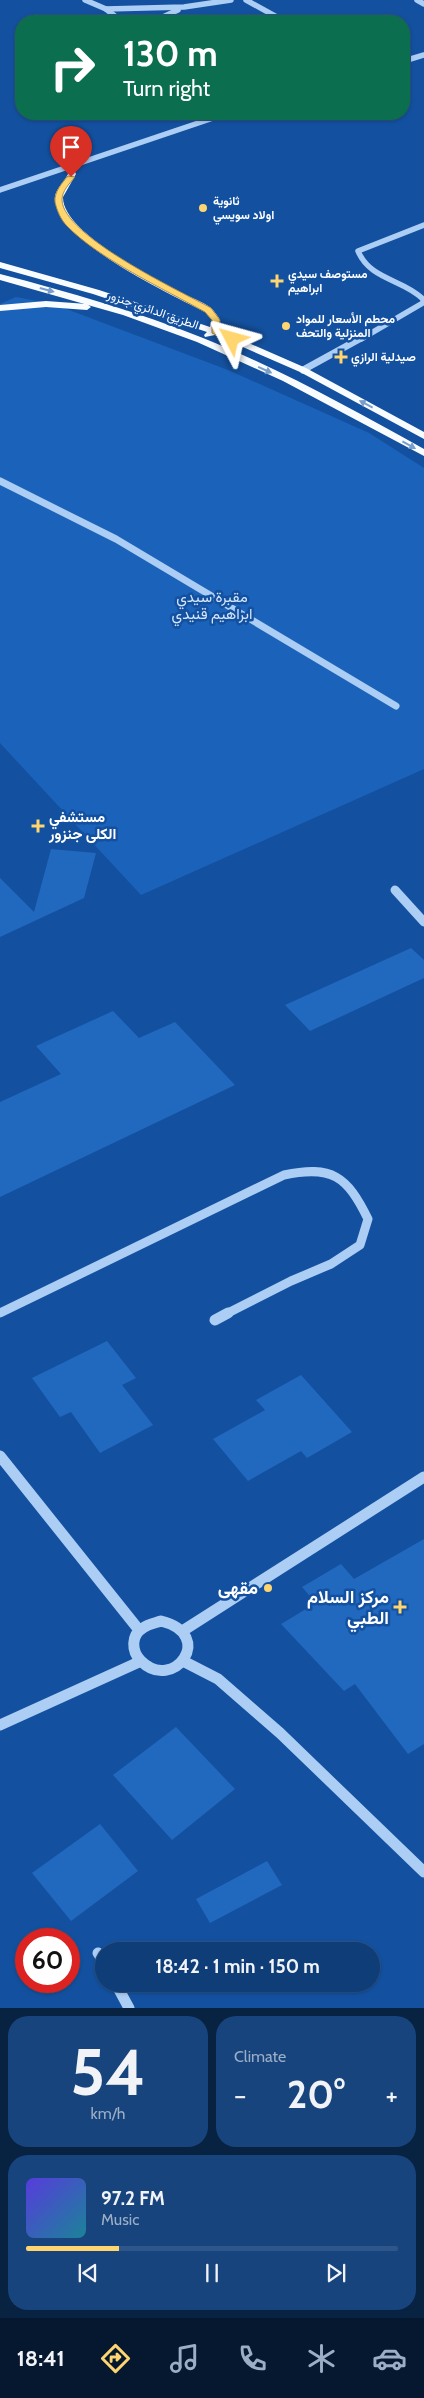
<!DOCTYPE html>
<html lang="en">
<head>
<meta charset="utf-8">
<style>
  body { margin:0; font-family:Cabin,Vazirmatn,sans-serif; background:#17447d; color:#f1f3f6; height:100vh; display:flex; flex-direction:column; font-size:19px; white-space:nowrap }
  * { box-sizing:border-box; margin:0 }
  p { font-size:16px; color:#9baec6 }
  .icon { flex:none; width:28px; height:28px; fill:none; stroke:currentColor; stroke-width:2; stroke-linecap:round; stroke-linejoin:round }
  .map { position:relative; height:2008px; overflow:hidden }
  .details { display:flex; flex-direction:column; gap:8px; padding:8px; background:#082242; flex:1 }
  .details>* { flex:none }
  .guide { position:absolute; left:15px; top:15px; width:395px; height:105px; border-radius:20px; box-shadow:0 1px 4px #0004,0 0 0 1px #2e568a; background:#0b6e4f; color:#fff; overflow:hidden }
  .speed { position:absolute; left:15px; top:1928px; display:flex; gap:10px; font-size:25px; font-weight:700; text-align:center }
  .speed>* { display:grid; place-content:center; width:65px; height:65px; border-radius:50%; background:#0e3d78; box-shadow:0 1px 4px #0004,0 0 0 1px #2e568a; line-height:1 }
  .speed .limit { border:8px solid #d22; background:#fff; color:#111 }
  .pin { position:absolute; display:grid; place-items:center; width:42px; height:42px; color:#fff; margin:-51px -21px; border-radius:50% 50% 50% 0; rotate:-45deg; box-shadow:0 0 5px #0007 }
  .pin .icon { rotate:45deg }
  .me { position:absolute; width:55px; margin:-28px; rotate:309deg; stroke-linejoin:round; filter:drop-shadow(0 0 4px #0008) }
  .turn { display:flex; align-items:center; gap:18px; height:105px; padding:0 25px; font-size:22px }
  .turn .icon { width:65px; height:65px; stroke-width:2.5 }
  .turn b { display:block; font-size:35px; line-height:42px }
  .big { font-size:38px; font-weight:700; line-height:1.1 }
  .details .card { flex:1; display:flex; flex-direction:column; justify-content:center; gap:8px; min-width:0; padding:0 18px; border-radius:20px; background:#17447d }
  .details .dial { align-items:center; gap:0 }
  .dial b { font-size:65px; line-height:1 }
  .song { display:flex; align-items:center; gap:15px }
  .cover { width:60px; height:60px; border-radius:8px; background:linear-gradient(135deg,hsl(250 70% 55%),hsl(190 70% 35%)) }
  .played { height:5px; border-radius:2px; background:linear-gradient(90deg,#ffd56f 25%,#2e568a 25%) }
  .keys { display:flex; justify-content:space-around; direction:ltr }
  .heat { display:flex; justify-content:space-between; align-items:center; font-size:28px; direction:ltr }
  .details .tiles { flex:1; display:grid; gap:8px; grid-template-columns:1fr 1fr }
  .card:last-child { grid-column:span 2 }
  .trip { position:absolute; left:95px; top:1942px; width:285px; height:50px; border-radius:25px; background:#0e3d78; box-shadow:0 1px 4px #0004,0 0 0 1px #2e568a; font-weight:700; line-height:50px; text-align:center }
  .tabs { display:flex; height:80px; justify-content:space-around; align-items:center; background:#061830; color:#9baec6 }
  .tabs .icon { width:35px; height:35px }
  .tabs .on { color:#ffd56f }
  .tabs b { font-size:22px; color:#f1f3f6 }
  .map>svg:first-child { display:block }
  .green { fill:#1b63ba }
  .building { fill:#2168bf }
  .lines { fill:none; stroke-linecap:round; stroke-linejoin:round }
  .minor-far3 { stroke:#accdf4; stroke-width:5.5 }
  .minor-far2 { stroke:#accdf4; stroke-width:7 }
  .minor-far1 { stroke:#accdf4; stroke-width:9 }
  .minor { stroke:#accdf4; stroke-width:11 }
  .major { fill:#f9fcff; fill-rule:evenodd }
  .oneway { fill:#7a9ecb }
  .route { fill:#ffd56f; stroke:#a68a48 }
  .poi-dot { fill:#ffd56f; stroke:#1351a0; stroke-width:2 }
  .labels { text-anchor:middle; stroke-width:5; stroke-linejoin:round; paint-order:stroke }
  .far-poi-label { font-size:12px; font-weight:bold; fill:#fff; stroke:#1351a0; text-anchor:start }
  .far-street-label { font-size:12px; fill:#fff; stroke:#1351a0 }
  .park-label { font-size:15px; fill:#d5e7fe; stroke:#1351a0 }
  .poi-label { font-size:15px; font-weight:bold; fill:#fff; stroke:#1351a0; text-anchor:start }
  .near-poi-label { font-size:18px; font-weight:bold; fill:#fff; stroke:#1351a0; text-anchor:end }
</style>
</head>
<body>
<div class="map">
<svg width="424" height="2008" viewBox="0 0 424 2008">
  <rect width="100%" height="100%" fill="#1351a0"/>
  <path class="green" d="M16,297L53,304L228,370L369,433L424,468V769L141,895L0,743V304Z"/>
  <g class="building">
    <path d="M51,849L96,853L84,898L0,937V878L34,912Z"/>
    <path d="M411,948L424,960V978L310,1031L285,1005Z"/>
    <path d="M113,1011L139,1038L175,1022L235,1085L0,1197V1102L61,1074L36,1046Z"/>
    <path d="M107,1341L136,1378L122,1385L153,1425L100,1453L71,1412L60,1417L32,1378Z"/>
    <path d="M301,1375L352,1432L307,1458L301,1451L248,1481L213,1439L265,1410L256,1400Z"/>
    <path d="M424,1539V1744L408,1754L355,1684L344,1691L281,1624L316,1603L302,1587L341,1564L354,1579Z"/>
    <path d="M176,1727L235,1789L172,1840L113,1775Z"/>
    <path d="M100,1824L138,1871L71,1921L32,1873Z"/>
    <path d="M267,1861L282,1885L210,1923L196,1899Z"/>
  </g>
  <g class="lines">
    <g class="minor-far3">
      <path d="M85,0L106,9L121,21"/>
      <path d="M246,0L284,21"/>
      <path d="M417,0L424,4"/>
      <path d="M106,9L184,7L231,0"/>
      <path d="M154,21L178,10"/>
      <path d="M404,61L424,55"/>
      <path d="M0,190L225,114"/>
      <path d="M361,339L423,303V299C403,279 370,280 358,251L424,225"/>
    </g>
    <g class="minor-far2">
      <path d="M303,370L363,337"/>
      <path d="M0,481L116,539L396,706"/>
    </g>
    <g class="minor-far1">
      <path d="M395,890L424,922"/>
      <path d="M0,1313L284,1175C332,1165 347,1176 368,1219L360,1245L331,1264L291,1281L226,1314"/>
    </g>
    <g class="minor">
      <path d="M215,1320L228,1313"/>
      <path d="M0,1456L139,1630"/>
      <path d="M161,1621C217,1635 173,1693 141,1661C131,1651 131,1635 143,1628C148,1624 155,1623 161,1621Z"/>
      <path d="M184,1630L424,1477"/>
      <path d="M183,1661L218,1679L280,1733L424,1872"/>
      <path d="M0,1725L139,1662"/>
      <path d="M98,1953L104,1962"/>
      <path d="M116,1984L129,2008"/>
    </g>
    <g class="major">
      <path d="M66,165H72L76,174L63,197C62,232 152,277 180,292C189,297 202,301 211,308C214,311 218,316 220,320L219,330L306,368L424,432V439L300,372L215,335L205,337L204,335L207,332L93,294L0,268V262L99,290L210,327L212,320L205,312C168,293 63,244 55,201C53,191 64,183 68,174Z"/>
      <path d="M0,274C69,292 138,312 203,338C280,369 352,409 424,449V456L283,381L197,342L123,315L0,280Z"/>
      <path d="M46,301L87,304L91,307L87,310L46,307L0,311V305Z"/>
    </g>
  </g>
  <defs><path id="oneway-solid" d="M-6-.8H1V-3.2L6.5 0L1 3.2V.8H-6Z" transform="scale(1.25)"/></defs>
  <g class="oneway">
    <use href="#oneway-solid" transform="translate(47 290) rotate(15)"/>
    <use href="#oneway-solid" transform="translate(265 370) rotate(24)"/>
    <use href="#oneway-solid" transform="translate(366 404) rotate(-152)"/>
    <use href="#oneway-solid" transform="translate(409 445) rotate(29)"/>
  </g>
  <path class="route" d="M68,176L75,177C69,184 62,191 62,200C63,236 180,291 211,308L220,320L219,330L235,337V341H229L212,333V320L205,312C164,289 99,259 67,226C61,220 57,211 55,202C54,192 62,183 68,176Z"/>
  <g class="poi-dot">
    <circle cx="203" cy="208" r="5"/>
    <path d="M274.5 273.5h5v5h5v5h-5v5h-5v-5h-5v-5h5z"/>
    <circle cx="286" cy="326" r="5"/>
    <path d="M338.5 349.5h5v5h5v5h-5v5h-5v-5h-5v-5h5z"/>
    <path d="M35.5 818.5h5v5h5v5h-5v5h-5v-5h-5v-5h5z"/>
    <circle cx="268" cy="1588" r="5"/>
    <path d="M397.5 1599.5h5v5h5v5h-5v5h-5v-5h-5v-5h5z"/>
  </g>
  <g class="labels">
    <g class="far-poi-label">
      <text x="213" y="205">ثانوية<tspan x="213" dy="14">اولاد سويسي</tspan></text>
      <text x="288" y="278">مستوصف سيدي<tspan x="288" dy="14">ابراهيم</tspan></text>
      <text x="296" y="323">محطم الأسعار للمواد<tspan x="296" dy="14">المنزلية والتحف</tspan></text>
      <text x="351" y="361">صيدلية الرازي</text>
    </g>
    <g class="far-street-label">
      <text transform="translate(153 310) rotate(19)" y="4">الطريق الدائري جنزور</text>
    </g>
    <g class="park-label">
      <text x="212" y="602">مقبرة سيدي<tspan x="212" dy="17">ابراهيم قنيدي</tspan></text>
    </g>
    <g class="poi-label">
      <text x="49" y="822">مستشفي<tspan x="49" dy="17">الكلى جنزور</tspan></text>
    </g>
    <g class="near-poi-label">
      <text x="258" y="1594">مقهى</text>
      <text x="389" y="1603">مركز السلام<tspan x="389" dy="21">الطبي</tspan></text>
    </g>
  </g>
</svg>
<div class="speed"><div class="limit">60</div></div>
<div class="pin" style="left:71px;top:177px;background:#d93025"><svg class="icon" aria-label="arrive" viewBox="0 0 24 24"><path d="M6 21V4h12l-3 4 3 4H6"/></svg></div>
<svg class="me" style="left:232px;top:339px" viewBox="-20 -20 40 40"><path d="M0-17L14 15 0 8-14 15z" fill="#ffd56f" stroke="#fff" stroke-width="4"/></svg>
<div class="trip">18:42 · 1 min · 150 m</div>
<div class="guide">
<div class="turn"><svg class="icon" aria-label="right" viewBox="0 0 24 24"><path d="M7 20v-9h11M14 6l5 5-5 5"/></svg><div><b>130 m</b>Turn right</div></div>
</div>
</div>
<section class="details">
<div class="tiles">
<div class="card dial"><b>54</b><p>km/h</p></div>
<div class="card"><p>Climate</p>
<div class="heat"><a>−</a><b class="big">20°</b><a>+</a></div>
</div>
<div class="card">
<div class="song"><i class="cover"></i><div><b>97.2 FM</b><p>Music</p></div></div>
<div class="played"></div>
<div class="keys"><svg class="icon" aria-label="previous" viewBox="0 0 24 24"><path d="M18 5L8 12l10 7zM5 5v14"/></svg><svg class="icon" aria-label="pause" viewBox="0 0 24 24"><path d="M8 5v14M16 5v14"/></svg><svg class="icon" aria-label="next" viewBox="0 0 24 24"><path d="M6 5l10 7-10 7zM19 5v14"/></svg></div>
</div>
</div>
</section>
<nav class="tabs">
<b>18:41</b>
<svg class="icon on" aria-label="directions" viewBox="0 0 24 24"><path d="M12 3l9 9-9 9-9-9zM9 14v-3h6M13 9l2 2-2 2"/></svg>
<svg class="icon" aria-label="music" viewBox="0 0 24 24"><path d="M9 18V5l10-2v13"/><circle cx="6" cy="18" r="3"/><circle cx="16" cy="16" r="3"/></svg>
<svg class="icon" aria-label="phone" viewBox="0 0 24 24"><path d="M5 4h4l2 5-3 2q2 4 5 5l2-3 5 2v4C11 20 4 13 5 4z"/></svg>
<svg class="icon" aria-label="climate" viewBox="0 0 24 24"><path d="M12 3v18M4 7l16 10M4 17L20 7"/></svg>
<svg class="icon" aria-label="car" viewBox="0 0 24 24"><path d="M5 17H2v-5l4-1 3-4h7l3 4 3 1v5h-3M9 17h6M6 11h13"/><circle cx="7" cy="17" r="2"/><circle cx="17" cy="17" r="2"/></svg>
</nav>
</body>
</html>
